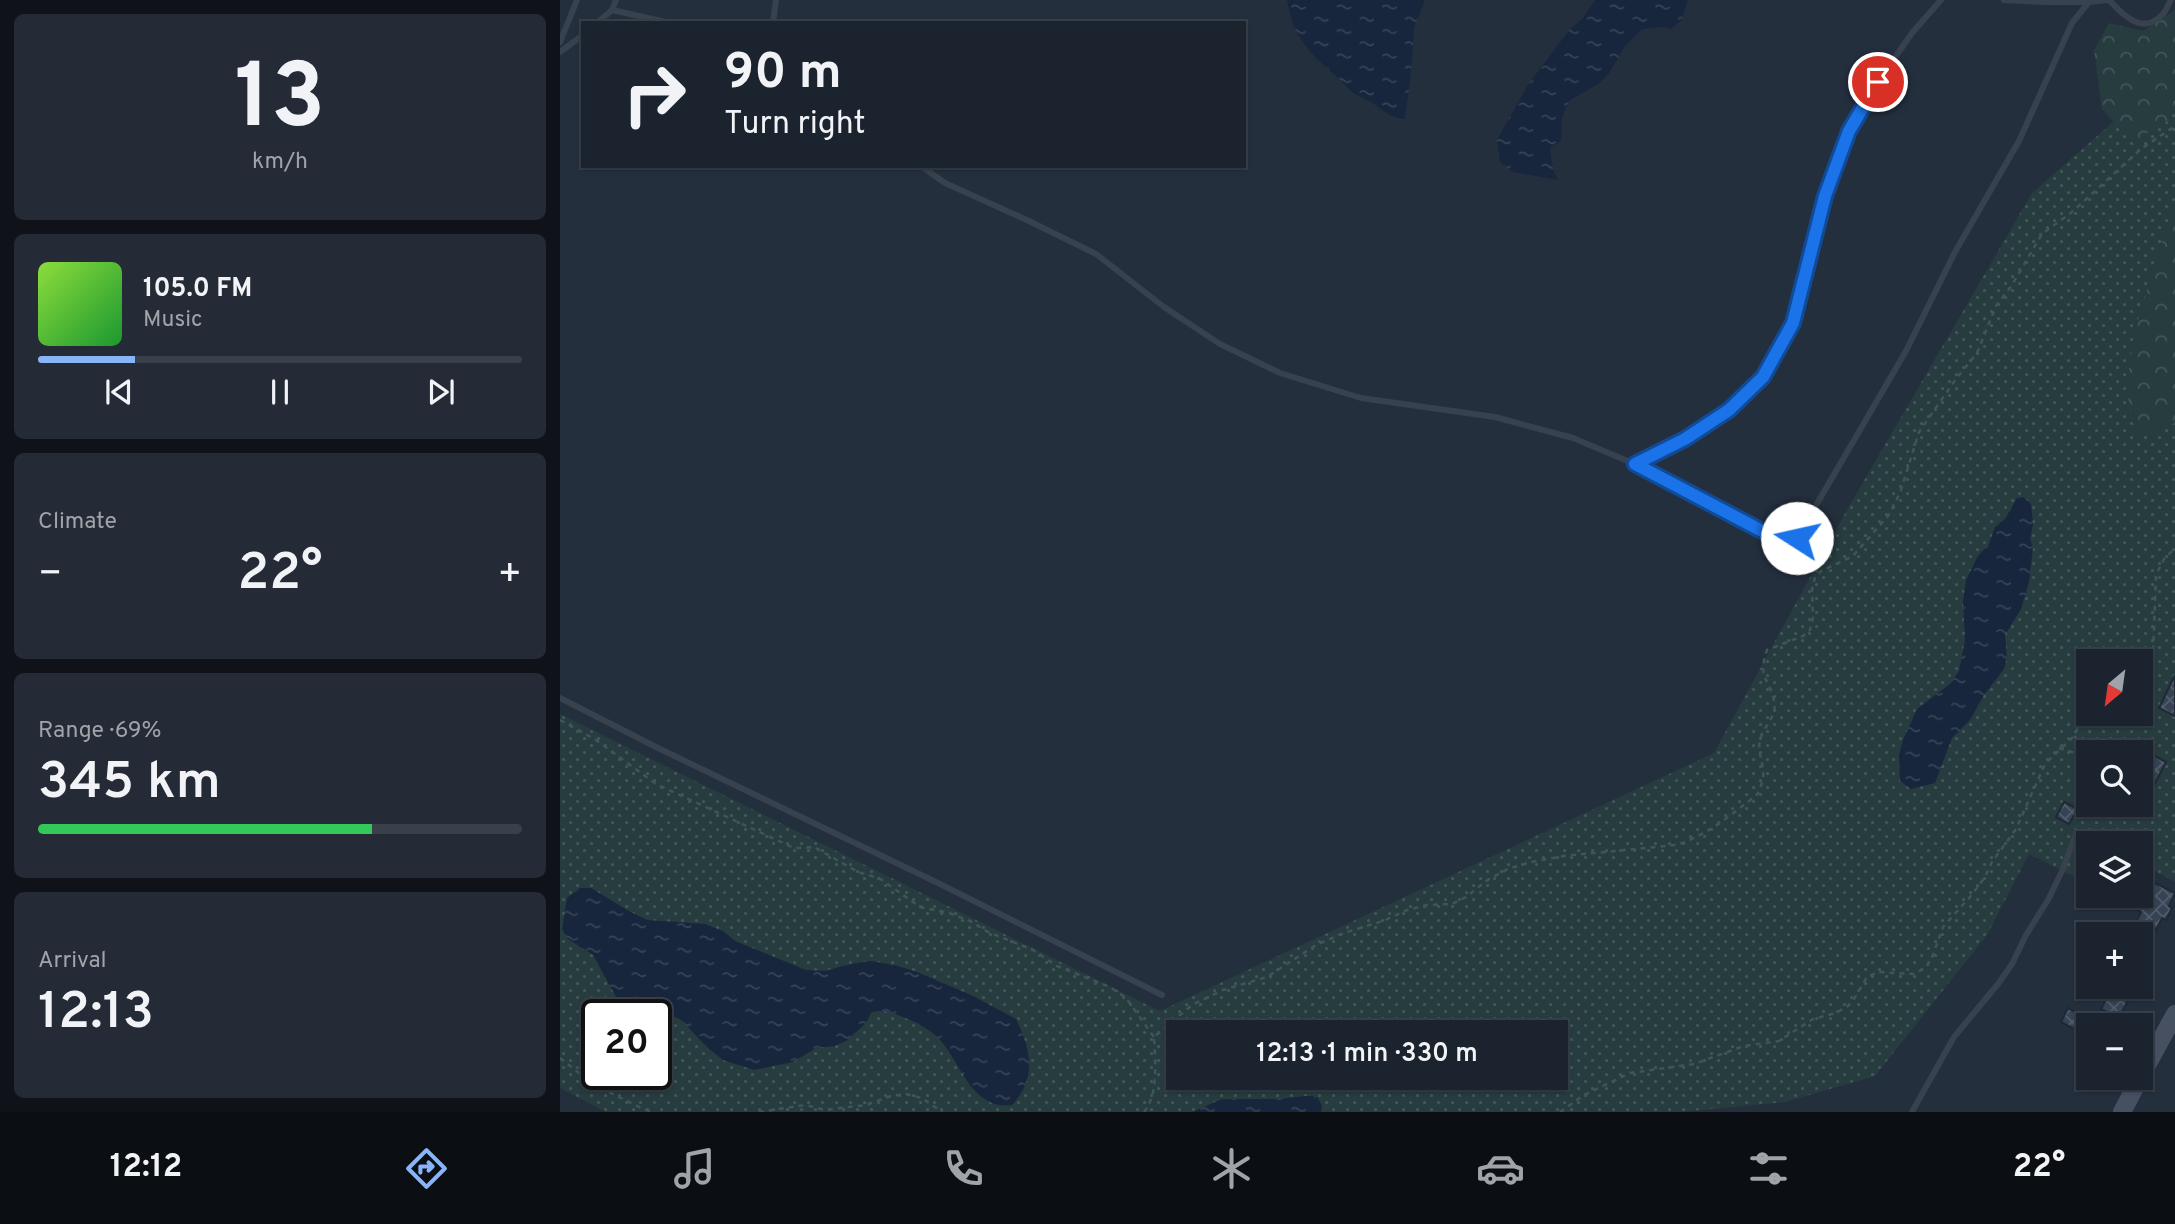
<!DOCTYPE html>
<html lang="en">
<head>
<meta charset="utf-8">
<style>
  body { margin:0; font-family:Overpass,sans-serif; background:#242b36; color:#f1f3f6; height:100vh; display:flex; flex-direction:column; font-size:26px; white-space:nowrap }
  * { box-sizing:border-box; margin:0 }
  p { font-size:23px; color:#a0a4aa }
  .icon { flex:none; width:38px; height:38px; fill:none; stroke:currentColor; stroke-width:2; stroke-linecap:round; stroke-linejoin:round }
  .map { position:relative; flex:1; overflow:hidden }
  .side { display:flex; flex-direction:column; gap:14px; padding:14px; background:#0f1319; width:560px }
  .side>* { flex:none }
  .top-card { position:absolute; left:21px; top:21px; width:665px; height:147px; border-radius:0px; box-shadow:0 2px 5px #0004,0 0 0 2px #39404a; background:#1b232e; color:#f1f3f6; overflow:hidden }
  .needle { width:46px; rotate:209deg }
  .fabs { position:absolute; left:1516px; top:649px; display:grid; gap:14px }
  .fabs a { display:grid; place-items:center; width:77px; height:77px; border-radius:0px; background:#1b232e; box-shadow:0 2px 5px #0004,0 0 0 2px #39404a; font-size:35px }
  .speed { position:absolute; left:21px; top:999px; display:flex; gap:14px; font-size:35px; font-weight:700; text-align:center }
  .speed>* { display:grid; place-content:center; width:91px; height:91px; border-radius:50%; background:#1b232e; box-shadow:0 2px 5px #0004,0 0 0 2px #39404a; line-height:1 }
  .speed .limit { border:4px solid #111; border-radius:10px; background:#fff; color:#111 }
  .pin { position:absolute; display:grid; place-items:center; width:60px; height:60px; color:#fff; margin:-30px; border:4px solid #fff; border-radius:50%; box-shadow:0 2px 7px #0007 }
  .me { position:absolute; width:77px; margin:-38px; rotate:280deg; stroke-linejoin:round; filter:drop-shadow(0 0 5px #0008) }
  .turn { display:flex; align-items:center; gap:24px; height:147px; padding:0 28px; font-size:32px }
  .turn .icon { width:91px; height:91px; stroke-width:2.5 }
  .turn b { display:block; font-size:49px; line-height:60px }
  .big { font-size:52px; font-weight:600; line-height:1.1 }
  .side .card { flex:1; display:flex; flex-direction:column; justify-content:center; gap:10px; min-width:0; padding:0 24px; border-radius:10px; background:#242b36 }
  .side .dial { align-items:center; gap:0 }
  .dial b { font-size:91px; line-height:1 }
  .song { display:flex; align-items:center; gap:21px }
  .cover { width:84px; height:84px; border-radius:10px; background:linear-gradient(135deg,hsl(90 70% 55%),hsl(130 70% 35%)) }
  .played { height:7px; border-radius:4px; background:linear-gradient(90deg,#8ab4f8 20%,#39404a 20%) }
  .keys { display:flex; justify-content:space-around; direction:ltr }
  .heat { display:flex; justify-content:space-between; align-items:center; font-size:38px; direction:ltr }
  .charge { height:10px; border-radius:5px; background:linear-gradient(90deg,#34c759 69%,#39404a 0) }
  .trip { position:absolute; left:606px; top:1020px; width:402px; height:70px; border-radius:0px; background:#1b232e; box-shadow:0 2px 5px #0004,0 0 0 2px #39404a; font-weight:600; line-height:70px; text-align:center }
  .tab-bar { display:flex; height:112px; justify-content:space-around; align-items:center; background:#0b0e12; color:#a0a4aa }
  .tab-bar .icon { width:49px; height:49px }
  .tab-bar .on { color:#8ab4f8 }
  .tab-bar b { font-size:32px; color:#f1f3f6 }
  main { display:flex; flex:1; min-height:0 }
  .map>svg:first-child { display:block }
  .green { fill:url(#green-dots); fill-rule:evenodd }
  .forest { fill:url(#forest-crowns) }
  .water { fill:url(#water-ripples) }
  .building { fill:url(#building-cross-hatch); stroke:#1f2835; stroke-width:2 }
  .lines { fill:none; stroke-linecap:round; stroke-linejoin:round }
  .path { stroke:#3f5557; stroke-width:2.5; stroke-dasharray:5 5; stroke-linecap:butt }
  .lane { stroke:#38414e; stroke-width:6 }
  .secondary { stroke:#465061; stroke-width:18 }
  .route-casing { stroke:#114b97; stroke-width:18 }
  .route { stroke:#1a73e8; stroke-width:12 }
</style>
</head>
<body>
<main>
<section class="side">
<div class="card dial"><b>13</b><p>km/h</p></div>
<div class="card">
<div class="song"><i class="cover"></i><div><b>105.0 FM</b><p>Music</p></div></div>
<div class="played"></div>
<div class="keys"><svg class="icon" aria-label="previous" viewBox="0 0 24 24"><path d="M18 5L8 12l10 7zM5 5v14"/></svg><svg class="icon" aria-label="pause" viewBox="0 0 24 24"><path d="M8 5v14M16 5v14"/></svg><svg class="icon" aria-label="next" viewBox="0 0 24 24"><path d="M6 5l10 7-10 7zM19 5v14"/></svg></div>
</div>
<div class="card"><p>Climate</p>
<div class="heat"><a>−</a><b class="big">22°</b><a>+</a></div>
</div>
<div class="card"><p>Range · 69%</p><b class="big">345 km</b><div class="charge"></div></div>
<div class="card"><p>Arrival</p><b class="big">12:13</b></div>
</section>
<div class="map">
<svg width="1615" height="1112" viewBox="0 0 1615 1112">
  <defs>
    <pattern id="green-dots" width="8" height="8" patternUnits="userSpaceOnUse" patternTransform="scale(1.75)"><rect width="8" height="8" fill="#263c3f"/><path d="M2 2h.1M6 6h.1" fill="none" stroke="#435659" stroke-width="1.8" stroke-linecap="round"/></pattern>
    <pattern id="forest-crowns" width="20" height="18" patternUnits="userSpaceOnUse" patternTransform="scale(1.75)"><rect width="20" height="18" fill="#263c3f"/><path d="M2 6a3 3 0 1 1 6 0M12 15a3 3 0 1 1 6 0" fill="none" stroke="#435659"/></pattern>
    <pattern id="water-ripples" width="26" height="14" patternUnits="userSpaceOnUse" patternTransform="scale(1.75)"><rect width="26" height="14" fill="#17263c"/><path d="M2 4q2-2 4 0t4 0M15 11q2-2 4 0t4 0" fill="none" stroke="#364457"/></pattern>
    <pattern id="building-cross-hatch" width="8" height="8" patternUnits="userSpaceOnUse" patternTransform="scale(1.75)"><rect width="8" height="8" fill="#364354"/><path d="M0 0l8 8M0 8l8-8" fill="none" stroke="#515c6b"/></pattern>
  </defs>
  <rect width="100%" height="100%" fill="#242f3e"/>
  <path class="green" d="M1615,68V882L1580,863V844H1528V868L1521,880L1469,854L1427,935L1315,1076L1225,1102L1122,1112H46L0,1088V714L600,1011L1154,753L1288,508L1472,193ZM1528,662H1580V714H1528ZM1528,752H1580V805H1528ZM37,1015H96V1074H37ZM618,1032H996V1078H618Z"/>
  <g class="forest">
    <path d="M1615,10V111L1604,124L1571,141L1542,109L1534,50L1549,23L1583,31Z"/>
    <path d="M1615,199V423L1578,438L1566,393L1574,332Z"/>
  </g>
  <g class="water">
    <path d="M727,0H865L854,28L851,72L845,119C827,117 825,111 811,102C805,99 797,96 792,92C786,87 782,81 776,76C749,53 733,37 727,0Z"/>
    <path d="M1035,0H1128L1121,21L1111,29L1104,27L1082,29L1065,46L1050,72L1038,84L1009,101L1002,118L1001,141L990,148L993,169L998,180L952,172L940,162L937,140L967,86L1010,29L1023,18Z"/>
    <path d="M1463,497L1471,504L1473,524L1470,539L1473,547L1469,582L1461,609L1445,635L1447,658L1444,669L1424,695L1410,720L1392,738L1375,783L1351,789L1340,781L1339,754L1343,740L1357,709L1391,683L1399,671L1405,640L1403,601L1406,580L1418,556L1429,544L1435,527L1445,519L1457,498Z"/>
    <path d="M20,888H31L67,910L87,920L145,924L163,931L175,941L246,970L265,971L290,964L311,961L335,965L357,972L411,995L456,1019C471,1049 477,1079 452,1105C411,1110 402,1064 380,1040C370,1029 356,1022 343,1017C333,1013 321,1008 311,1013L306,1023L286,1041L275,1046L256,1048L233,1062L194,1070L163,1060L148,1048L121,1020L113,1016L103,1013L72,1014L56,997L33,955L8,939L2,929L7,898Z"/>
    <path d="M746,1096H757L762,1106L761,1112H632L662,1099H718Z"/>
  </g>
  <g class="building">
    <path d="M1615,675V716L1599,708Z"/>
    <path d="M1580,748L1606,762L1580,813Z"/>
    <path d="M1504,802L1518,809L1509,824L1496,817Z"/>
    <path d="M1595,883L1615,893L1609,906L1612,908L1606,920L1602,918L1595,932L1576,923L1581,912L1574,908L1583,891L1590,894Z"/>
    <path d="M1553,987H1575L1559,1018L1541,1009Z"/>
    <path d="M1508,1008L1528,1019V1066L1515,1059L1521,1047L1516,1044L1522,1033L1501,1022Z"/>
  </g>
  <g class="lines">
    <g class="path">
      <path d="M1580,676L1591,665L1593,656L1596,575L1604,559L1615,548"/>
      <path d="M0,720L36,740L96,784L234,848L254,847L298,872L319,878L360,907L389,913L410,921L428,932L473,950L497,966L550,987L566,998L594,1037"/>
      <path d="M1514,736L1530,752"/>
      <path d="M1499,748L1528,757"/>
      <path d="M0,1058L33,1084L81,1108L92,1112"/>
      <path d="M199,1112L246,1105L265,1110L280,1108L306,1105L331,1096L346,1094L362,1098L382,1112"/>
      <path d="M584,1112C599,1094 595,1060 594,1037L632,1005L663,990L707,977L756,945L784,933L823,921L847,910L867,905L892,904L906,897L929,879L948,869L971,862L1004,856L1116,845C1142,837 1164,821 1185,804C1189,801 1195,797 1198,793C1200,790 1202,782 1203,778C1205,765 1197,753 1200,740C1203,726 1218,717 1214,701C1209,677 1197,679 1207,650L1243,636L1250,630L1253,617L1252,590L1255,577L1261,571L1293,556L1328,516L1340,493L1359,432L1396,379L1417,353L1436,306L1452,285L1482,234L1512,212L1581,149L1615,126"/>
      <path d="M1000,1112L1024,1095L1070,1073L1134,1064L1184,1046L1219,1041L1253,1019L1276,1013L1288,1006L1294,999L1307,977L1318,972L1353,974L1366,968L1373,955L1383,927L1410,897L1425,877L1432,862L1456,829L1485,764L1514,736L1528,706"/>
    </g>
    <g class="lane">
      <path d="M56,0L52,10L110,23"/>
      <path d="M1444,0L1483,2H1529"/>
      <path d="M1549,0C1562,14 1582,36 1602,15C1606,12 1608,4 1611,0"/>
      <path d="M37,23L52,10"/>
      <path d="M213,23L216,0"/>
      <path d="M0,42L17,0"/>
      <path d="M0,52L23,35"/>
      <path d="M361,166L385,183L469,221L536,254L604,307L660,344L720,373L801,398L935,417L1013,438L1089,470L1221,541L1237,538L1346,351L1395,252L1459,141L1512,23L1529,2L1548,0"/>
      <path d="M1075,464L1125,439L1169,410L1203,377L1233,323L1265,196L1289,131L1318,82L1352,33L1381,0"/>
      <path d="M0,698L96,747L378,883L602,995"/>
      <path d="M1352,1112L1394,1037L1438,984L1452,964L1466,935L1488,900L1502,871L1516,834"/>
    </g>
    <g class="secondary">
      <path d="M1580,1078L1615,1014"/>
      <path d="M1562,1112L1580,1078"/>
    </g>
  </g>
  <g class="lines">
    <g class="route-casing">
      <path id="route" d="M1237,538L1221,541L1075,464L1125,439L1169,410L1203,377L1233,323L1265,196L1289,131L1318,82"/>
    </g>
    <use href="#route" class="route"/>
  </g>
</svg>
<div class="fabs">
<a><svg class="needle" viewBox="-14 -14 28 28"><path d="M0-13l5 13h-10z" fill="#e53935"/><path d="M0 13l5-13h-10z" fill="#a0a4aa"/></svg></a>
<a><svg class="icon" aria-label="search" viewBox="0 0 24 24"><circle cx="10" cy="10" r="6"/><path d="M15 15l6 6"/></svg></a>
<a><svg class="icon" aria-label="layers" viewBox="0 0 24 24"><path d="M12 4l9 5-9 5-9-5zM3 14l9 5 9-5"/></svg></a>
<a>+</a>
<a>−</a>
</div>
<div class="speed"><div class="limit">20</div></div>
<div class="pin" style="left:1318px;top:82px;background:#d93025"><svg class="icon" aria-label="arrive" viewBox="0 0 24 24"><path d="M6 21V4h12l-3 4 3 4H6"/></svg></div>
<svg class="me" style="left:1237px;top:538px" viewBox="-20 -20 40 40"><circle r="19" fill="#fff"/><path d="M0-13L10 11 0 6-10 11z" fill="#1a73e8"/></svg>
<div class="trip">12:13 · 1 min · 330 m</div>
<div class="top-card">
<div class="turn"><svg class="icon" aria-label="right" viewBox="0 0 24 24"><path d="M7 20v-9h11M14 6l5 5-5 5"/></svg><div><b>90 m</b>Turn right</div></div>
</div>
</div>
</main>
<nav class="tab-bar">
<b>12:12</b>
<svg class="icon on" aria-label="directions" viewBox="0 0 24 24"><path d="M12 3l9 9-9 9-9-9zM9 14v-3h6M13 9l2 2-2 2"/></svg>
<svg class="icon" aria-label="music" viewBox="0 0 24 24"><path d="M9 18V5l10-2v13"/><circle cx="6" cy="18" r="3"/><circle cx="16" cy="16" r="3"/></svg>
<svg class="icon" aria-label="phone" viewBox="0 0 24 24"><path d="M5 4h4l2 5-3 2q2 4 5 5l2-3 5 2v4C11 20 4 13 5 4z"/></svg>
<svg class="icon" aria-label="climate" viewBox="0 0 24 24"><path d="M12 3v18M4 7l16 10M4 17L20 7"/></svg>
<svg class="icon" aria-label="car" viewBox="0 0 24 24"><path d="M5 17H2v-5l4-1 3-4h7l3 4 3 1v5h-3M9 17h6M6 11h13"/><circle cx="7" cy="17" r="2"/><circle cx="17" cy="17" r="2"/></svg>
<svg class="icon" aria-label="filters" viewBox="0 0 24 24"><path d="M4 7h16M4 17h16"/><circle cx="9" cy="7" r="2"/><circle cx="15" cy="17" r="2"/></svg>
<b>22°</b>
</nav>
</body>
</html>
